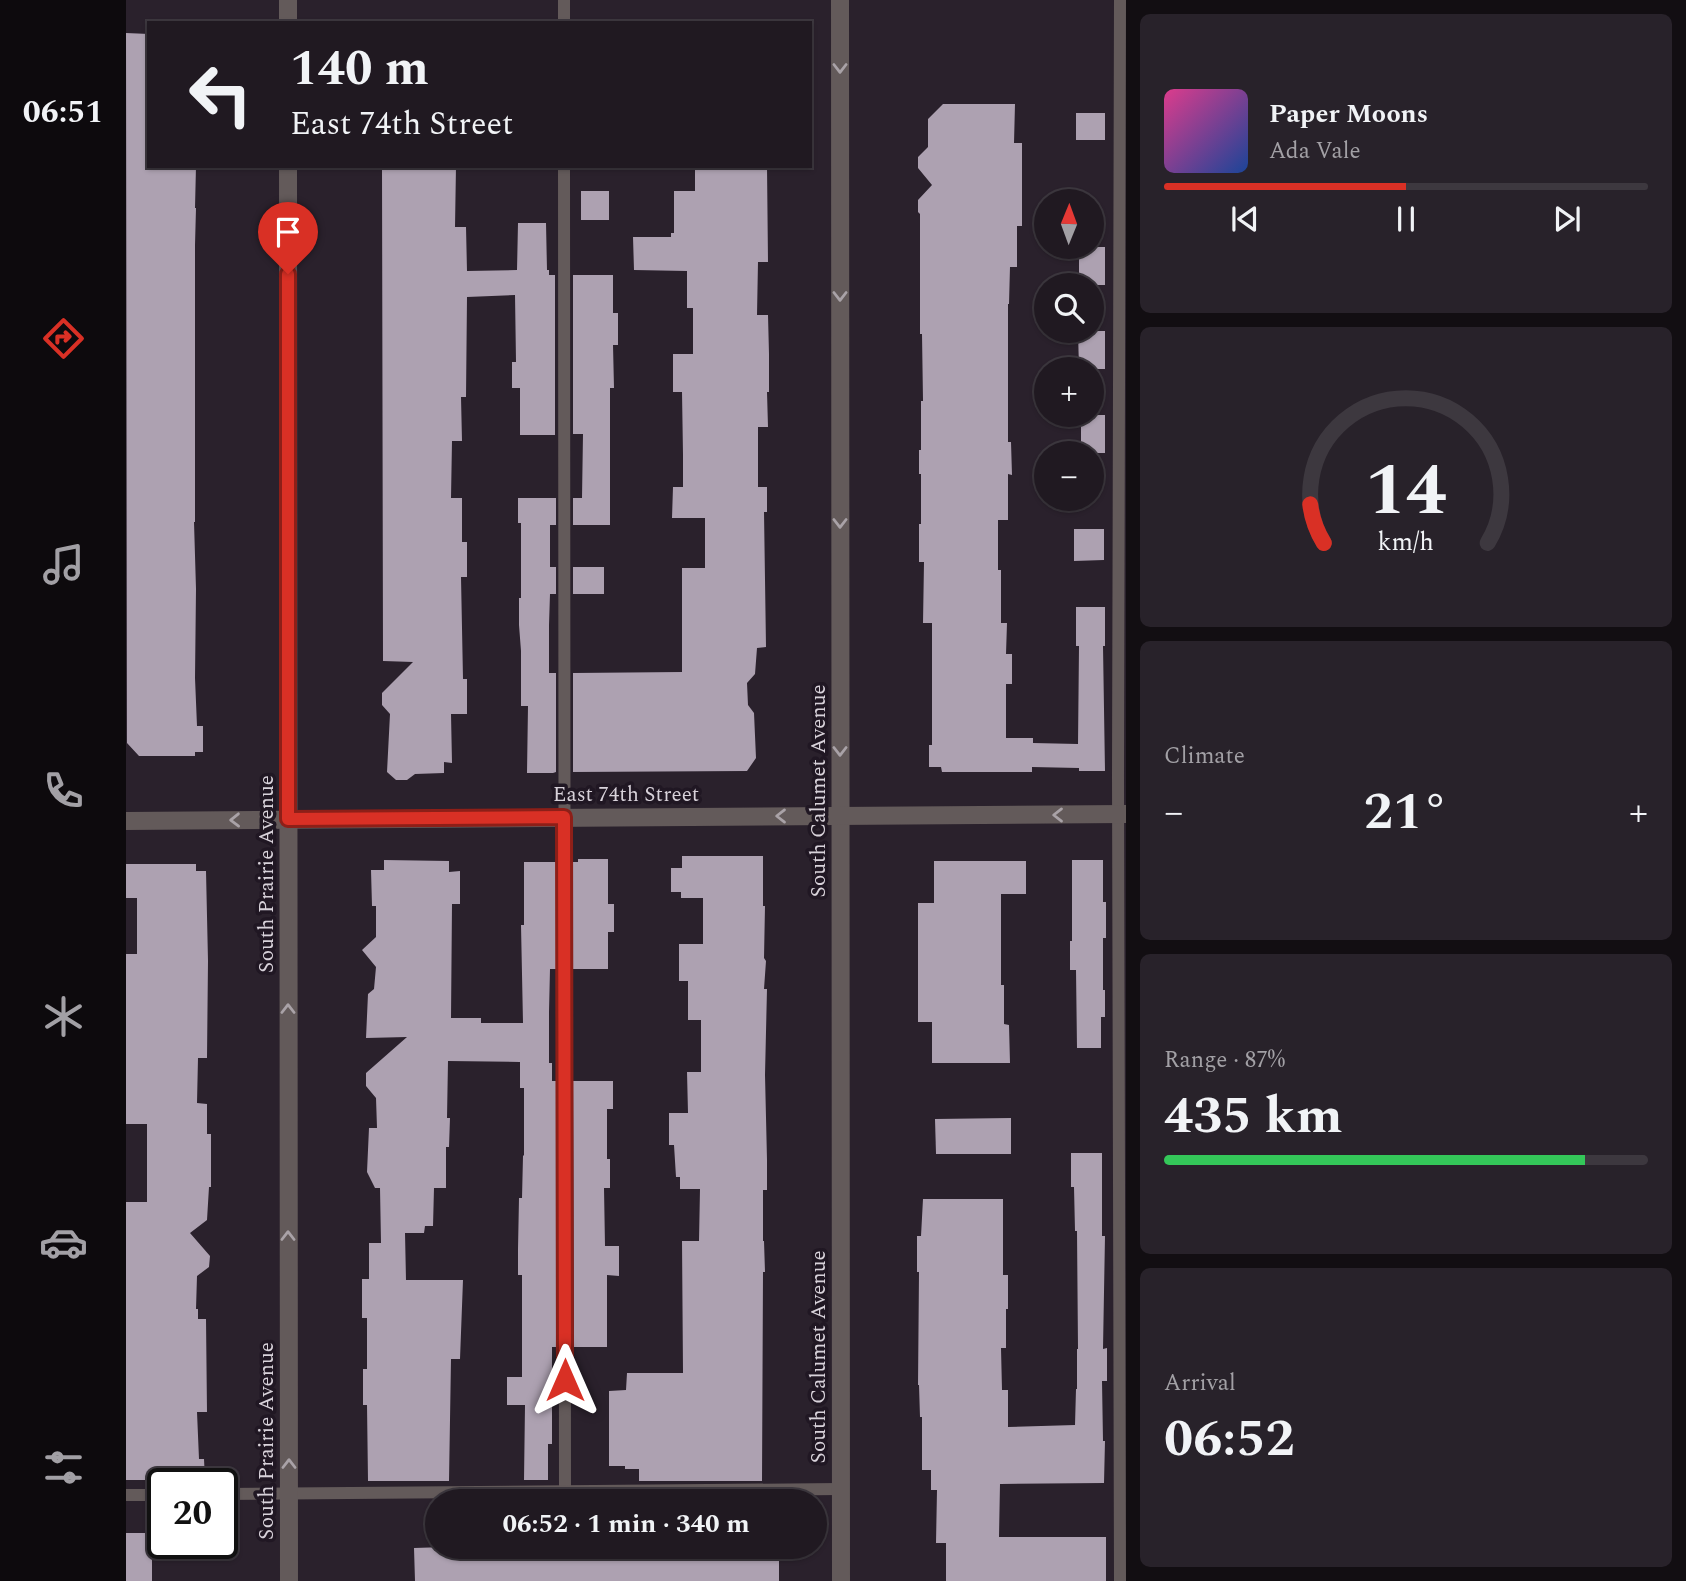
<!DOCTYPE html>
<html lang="en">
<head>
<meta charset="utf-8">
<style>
  body { margin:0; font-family:Spectral,serif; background:#28222a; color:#f1f3f6; height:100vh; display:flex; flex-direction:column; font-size:26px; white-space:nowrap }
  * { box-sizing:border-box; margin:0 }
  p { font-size:23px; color:#a2a0a5 }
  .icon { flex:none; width:38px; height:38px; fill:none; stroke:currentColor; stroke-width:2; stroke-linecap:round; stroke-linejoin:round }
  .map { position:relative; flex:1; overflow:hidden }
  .sheet { display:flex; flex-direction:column; gap:14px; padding:14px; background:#120e12; width:560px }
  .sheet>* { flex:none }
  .hud { position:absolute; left:21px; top:21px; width:665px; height:147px; border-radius:0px; box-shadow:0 2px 5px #0004,0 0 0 2px #3d383f; background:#201921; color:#f1f3f6; overflow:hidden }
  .needle { width:46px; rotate:1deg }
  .fabs { position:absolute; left:908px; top:189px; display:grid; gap:14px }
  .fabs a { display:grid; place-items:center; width:70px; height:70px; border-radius:50%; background:#201921; box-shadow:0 2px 5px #0004,0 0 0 2px #3d383f; font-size:35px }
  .speed { position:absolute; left:21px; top:1468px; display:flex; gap:14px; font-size:35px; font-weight:700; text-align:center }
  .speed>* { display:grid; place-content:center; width:91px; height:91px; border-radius:50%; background:#201921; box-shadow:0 2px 5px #0004,0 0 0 2px #3d383f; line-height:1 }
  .speed .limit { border:4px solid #111; border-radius:10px; background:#fff; color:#111 }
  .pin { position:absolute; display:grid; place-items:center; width:60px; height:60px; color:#fff; margin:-72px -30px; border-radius:50% 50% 50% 0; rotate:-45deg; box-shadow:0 0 7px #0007 }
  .pin .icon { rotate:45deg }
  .me { position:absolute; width:77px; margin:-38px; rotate:0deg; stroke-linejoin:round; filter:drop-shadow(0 0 5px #0008) }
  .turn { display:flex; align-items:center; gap:24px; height:147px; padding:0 28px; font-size:32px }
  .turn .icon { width:91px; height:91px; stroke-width:2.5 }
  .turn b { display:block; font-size:49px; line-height:60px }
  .big { font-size:52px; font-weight:700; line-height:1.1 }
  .sheet .widget { flex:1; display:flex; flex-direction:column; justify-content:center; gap:10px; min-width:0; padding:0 24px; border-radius:10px; background:#28222a }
  .sheet .dial { align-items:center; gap:0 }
  .dial svg { height:182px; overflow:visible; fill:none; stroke:#3d383f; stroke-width:7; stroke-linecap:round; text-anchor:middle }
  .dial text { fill:#f1f3f6; stroke:none }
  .song { display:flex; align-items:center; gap:21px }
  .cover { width:84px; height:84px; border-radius:10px; background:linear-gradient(135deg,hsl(330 70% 55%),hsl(220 70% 35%)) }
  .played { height:7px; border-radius:4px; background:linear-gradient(90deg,#d93025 50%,#3d383f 50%) }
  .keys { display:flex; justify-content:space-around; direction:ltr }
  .heat { display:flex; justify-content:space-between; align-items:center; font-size:38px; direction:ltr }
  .charge { height:10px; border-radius:5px; background:linear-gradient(90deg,#34c759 87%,#3d383f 0) }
  .trip { position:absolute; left:299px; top:1489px; width:402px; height:70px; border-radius:35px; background:#201921; box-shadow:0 2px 5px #0004,0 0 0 2px #3d383f; font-weight:700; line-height:70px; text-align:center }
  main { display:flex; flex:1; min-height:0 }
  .tabs { display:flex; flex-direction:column; width:126px; justify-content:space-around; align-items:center; background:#0d0a0d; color:#a2a0a5 }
  .tabs .icon { width:49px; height:49px }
  .tabs .selected { color:#d93025 }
  .tabs b { font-size:32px; color:#f1f3f6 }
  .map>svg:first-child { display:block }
  .building { fill:#ada1b1 }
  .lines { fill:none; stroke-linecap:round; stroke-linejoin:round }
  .service { stroke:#635a5a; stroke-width:12 }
  .minor { stroke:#635a5a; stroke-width:18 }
  .oneway { stroke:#a9a2a7 }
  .route-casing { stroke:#8d1f18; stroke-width:18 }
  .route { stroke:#d93025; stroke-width:12 }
  .labels { text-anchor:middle; stroke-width:7; stroke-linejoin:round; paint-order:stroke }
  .street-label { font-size:21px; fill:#d8d2da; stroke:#201723 }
</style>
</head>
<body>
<main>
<nav class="tabs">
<b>06:51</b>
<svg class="icon selected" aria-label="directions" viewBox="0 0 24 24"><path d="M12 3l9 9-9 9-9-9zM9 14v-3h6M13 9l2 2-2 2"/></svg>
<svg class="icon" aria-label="music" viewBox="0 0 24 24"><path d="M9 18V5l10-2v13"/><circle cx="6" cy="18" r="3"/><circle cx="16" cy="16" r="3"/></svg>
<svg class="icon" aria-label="phone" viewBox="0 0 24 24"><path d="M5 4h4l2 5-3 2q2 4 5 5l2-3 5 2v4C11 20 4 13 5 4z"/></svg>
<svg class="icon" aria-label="climate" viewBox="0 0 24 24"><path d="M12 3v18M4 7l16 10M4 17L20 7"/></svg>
<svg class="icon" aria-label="car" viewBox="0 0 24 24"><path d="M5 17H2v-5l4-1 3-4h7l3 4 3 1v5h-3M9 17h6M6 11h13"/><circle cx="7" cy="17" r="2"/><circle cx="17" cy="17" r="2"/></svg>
<svg class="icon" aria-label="filters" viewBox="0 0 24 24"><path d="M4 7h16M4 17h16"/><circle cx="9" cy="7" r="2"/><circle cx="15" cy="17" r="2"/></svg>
</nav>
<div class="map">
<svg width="1000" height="1581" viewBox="0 0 1000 1581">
  <rect width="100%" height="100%" fill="#2a212c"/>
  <g class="building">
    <path d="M0,33L23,34V166H70L69,208H70L69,245V522H68L70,589L69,678L71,726H77V752H69V756H13L1,743Z"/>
    <path d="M817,104H889L888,143H896V226H891V267H884L883,304H882V442H885L886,475L882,474V520H872V570H875V623H881L880,654H886V684H880V738H907V743L952,744L953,646H950V607H979V646H977L979,771H953V768L906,767V772H816L815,767H803V745H806V623H797L798,562H793V524H795V474H793V450H795V401H797L796,334H794V214L792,212V200L806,185L792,168V157L802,147V119Z"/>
    <rect x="950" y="113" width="29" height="27"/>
    <path d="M256,166H330L329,227H340L341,271L391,270L392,223H420L421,270H423V275H429V435H394V388H386V362H390L389,295L341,297L340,397H335L336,441H326L325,498H336V542H341V577H335L337,679H341V714H325L326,763L318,762V773L289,774L281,780H270L261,772L264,714L256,705V693L287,662L257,661Z"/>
    <path d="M569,166H641L642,262H632L631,315H642L643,354V392H641L642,427H632V487H641V512H638L640,647L631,648L629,674L621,683L622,705L628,713L630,758L621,771L447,772V673L556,672V568H579V518H546L547,487H557V455L556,392H547V354H567V308H561V271L508,270L507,237H545V233H548V191H569Z"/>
    <rect x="455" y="191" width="28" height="29"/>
    <rect x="953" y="247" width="26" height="38"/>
    <path d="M447,275H487V313H492V345H487L488,388H484V525H447V498H456L457,434H447Z"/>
    <path d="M952,331H979V369H953Z"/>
    <rect x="955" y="415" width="24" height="38"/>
    <path d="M392,498H430V525H424V567H430V594H424L423,625V673H430V772L427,773H401L402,706H395V651L393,625V598H395V523H392Z"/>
    <path d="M948,529H978V560L948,561Z"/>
    <rect x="447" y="567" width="31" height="27"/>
    <path d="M556,856H637V906H639L638,958L640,961L638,989H641L639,1075L641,1160V1190H637V1241H638L639,1272H637L636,1481H513V1469H499V1466H483V1391L500,1390L501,1373H557L556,1241H573L574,1189H554V1177H550L548,1145H543V1113H562L561,1072H575V1020H562V981H553V944H577V898H555V892H545V868H556Z"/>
    <path d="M452,859H482V904H488V932H482V969H447V862H452Z"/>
    <path d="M258,860L323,861V872L334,871V904H326L325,1018H355V1023H397L395,925H398V862H430V969H424L423,1012V1063H426V1081H430V1347H426V1444H422V1480H398L399,1405H381V1377H396V1275H392V1249L393,1198H396L397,1156L398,1155V1088H394V1062L322,1061L321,1118H324L323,1147H320V1188H308L307,1226H299L298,1233H279L280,1280H337L334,1359H325L323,1481H242L241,1405H237V1369H241V1318H236V1279H243V1243H255L254,1188H249L241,1172L243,1128H251L250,1098L240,1086V1073L281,1037L240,1038L242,994L248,989L250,967L236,950L250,937V906H246L245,870H258Z"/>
    <path d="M946,860H977V902H980V938H977V990H979V1017H975V1048H951L950,970H944V941H946Z"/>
    <path d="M808,861H900V894H875V985H878V1024L883,1025L884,1063H806V1022H792V903H808Z"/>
    <path d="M0,864H70V871H80L82,961L81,1058H72L71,1103L81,1104V1134H85V1187H83L81,1220L64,1233L84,1256L83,1267L71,1276L70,1309H72V1319H80L81,1412H71L73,1459H78L79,1480H0V1202H21V1124H0V954H11V898H0Z"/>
    <path d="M447,1081H487V1109H481V1159H484V1188H478L479,1246H493V1276L481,1275V1347H448Z"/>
    <path d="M885,1118V1154H810L809,1119Z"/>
    <path d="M945,1153H976V1236H979L977,1349L981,1348V1381H976L977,1441H979L978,1483L874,1484L873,1537H980V1581H820V1543H810L811,1490H805V1470H796V1417H794L793,1385H792L793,1272H791V1236H795L797,1199H877V1275H882V1309H880V1348H875L876,1390H882V1427L949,1425L950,1389H951V1349H952L951,1231H949L948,1187H945Z"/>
    <rect x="0" y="1533" width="26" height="48"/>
    <path d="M319,1547H434V1551H528V1547L653,1548V1581H289L288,1548Z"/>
  </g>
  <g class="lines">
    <g class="service">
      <path d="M438,0V23"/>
      <path d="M994,0L992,777L994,1581"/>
      <path d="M438,166L439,1491"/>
      <path d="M96,1494L714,1489"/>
      <path d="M0,1495H37"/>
    </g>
    <g class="minor">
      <path d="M162,0V23"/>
      <path d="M714,0L715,1581"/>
      <path d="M162,166L163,1581"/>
      <path d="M0,821L1000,814"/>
    </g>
  </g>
  <defs><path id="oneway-chevron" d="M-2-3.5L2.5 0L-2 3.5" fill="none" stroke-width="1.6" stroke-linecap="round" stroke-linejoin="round" transform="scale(1.75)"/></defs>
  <g class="oneway">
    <use href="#oneway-chevron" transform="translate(714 68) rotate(90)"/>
    <use href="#oneway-chevron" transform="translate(714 296) rotate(90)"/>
    <use href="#oneway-chevron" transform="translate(714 523) rotate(90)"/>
    <use href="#oneway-chevron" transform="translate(714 751) rotate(90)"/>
    <use href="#oneway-chevron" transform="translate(932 815) rotate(180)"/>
    <use href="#oneway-chevron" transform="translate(655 816) rotate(180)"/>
    <use href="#oneway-chevron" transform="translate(109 820) rotate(179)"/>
    <use href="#oneway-chevron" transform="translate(162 1009) rotate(-90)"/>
    <use href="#oneway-chevron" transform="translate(162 1236) rotate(-90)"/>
    <use href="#oneway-chevron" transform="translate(163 1464) rotate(-90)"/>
  </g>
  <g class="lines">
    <g class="route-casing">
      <path id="route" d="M162,274V819L438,817L439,1380"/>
    </g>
    <use href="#route" class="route"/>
  </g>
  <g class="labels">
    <g class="street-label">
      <text transform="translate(692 791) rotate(-90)" y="7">South Calumet Avenue</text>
      <text x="500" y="801">East 74th Street</text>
      <text transform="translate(140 874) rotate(-90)" y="7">South Prairie Avenue</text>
      <text transform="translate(692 1357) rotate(-90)" y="7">South Calumet Avenue</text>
      <text transform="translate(140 1441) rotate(-90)" y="7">South Prairie Avenue</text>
    </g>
  </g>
</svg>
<div class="fabs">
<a><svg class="needle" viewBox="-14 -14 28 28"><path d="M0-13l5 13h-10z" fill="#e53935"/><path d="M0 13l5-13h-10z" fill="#a2a0a5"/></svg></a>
<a><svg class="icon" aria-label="search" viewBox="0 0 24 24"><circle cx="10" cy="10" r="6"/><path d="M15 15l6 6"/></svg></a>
<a>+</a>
<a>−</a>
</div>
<div class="speed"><div class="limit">20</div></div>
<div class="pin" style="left:162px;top:274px;background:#d93025"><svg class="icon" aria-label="arrive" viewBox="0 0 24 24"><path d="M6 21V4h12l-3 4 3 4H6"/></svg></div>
<svg class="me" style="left:439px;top:1380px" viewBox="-20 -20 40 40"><path d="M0-17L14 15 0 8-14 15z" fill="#d93025" stroke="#fff" stroke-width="4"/></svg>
<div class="trip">06:52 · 1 min · 340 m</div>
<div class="hud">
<div class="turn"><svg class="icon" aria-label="left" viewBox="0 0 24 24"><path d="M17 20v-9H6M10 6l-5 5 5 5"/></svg><div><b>140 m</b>East 74th Street</div></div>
</div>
</div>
<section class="sheet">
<div class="widget">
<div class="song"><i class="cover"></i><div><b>Paper Moons</b><p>Ada Vale</p></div></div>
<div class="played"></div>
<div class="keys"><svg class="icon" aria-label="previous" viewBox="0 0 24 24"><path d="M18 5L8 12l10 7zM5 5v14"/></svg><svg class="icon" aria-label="pause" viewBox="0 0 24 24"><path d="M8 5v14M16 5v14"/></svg><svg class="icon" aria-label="next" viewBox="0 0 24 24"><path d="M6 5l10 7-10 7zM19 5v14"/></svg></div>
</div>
<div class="widget dial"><svg viewBox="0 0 100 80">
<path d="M14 69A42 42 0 1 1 86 69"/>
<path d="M14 69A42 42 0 0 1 8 52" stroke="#d93025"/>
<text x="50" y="56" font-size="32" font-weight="700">14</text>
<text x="50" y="72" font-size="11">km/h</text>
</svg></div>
<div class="widget"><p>Climate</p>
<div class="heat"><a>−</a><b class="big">21°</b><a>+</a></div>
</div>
<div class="widget"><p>Range · 87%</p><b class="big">435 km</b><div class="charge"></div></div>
<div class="widget"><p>Arrival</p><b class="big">06:52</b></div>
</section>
</main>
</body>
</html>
